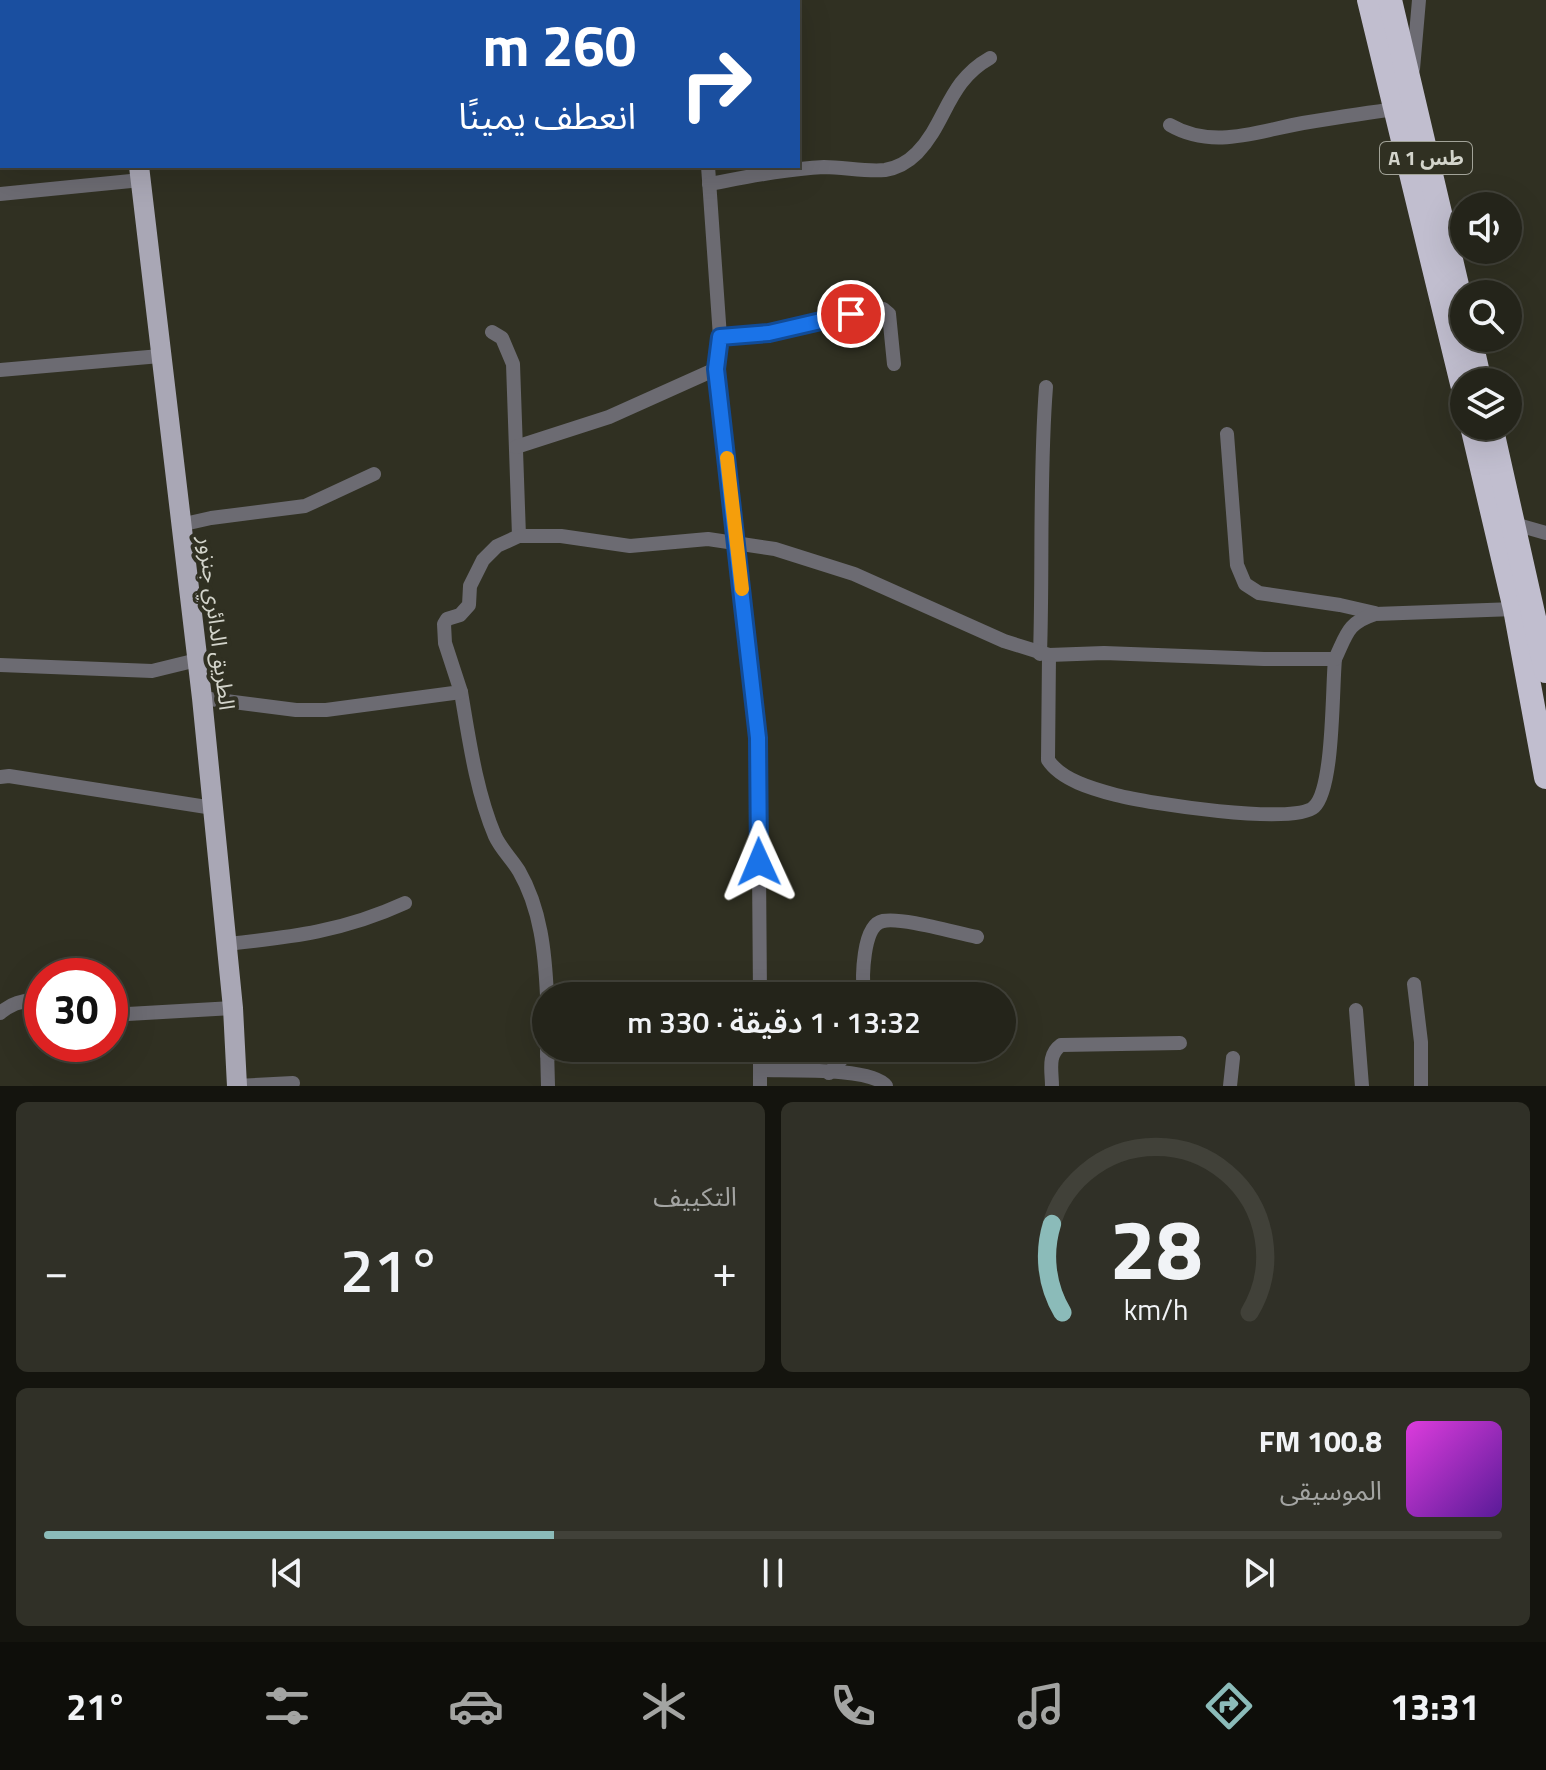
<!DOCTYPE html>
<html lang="ar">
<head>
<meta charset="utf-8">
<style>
  body { margin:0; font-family:"Titillium Web","Noto Sans Arabic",sans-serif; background:#303027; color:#f1f3f6; direction:rtl; height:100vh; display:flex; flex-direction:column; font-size:30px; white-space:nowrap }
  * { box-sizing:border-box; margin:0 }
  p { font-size:26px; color:#a3a4a2 }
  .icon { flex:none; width:44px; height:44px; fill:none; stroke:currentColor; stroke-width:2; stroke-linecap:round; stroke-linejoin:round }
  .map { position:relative; height:1086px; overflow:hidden; direction:ltr }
  .panel { display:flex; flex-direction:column; gap:16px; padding:16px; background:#14140e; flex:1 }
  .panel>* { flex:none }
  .top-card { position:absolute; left:0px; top:0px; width:800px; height:168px; box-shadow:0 8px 32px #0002,0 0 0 2px #414139; direction:rtl; background:#1a4fa0; color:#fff; overflow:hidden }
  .buttons { position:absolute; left:1450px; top:192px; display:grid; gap:16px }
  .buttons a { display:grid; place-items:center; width:72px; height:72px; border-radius:50%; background:#24241a; box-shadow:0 8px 32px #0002,0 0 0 2px #414139; font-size:40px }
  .speed { position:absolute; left:24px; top:958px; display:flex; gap:16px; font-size:40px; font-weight:700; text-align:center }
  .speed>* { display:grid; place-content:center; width:104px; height:104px; border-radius:50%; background:#24241a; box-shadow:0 8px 32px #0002,0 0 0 2px #414139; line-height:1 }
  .speed .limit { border:12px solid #d22; background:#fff; color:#111 }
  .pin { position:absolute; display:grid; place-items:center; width:68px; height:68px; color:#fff; margin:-34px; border:4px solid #fff; border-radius:50%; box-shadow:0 2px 8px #0007 }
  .me { position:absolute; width:88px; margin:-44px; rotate:359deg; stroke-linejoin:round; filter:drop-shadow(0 0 6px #0008) }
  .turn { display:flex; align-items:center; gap:28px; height:168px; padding:0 32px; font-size:36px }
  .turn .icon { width:104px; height:104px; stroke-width:2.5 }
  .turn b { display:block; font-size:56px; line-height:68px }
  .big { font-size:60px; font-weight:600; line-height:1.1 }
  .panel .card { flex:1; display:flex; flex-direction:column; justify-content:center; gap:12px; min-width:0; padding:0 28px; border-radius:12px; background:#303027 }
  .panel .dial { align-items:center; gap:0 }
  .dial svg { height:208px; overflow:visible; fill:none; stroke:#414139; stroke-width:7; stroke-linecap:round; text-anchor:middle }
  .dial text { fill:#f1f3f6; stroke:none }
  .song { display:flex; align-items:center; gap:24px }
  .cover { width:96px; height:96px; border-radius:12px; background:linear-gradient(135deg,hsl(300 70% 55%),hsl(270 70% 35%)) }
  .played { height:8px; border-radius:4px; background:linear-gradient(90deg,#8bbbb9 35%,#414139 35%) }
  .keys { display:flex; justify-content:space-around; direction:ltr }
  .heat { display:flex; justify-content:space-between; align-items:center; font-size:44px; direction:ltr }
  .panel .tiles { flex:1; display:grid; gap:16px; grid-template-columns:1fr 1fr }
  .card:last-child { grid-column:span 2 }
  .trip { position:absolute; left:532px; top:982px; width:484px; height:80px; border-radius:40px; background:#24241a; box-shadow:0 8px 32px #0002,0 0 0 2px #414139; font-weight:600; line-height:80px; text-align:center; direction:rtl }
  .menu { display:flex; height:128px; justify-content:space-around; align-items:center; background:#0e0e0a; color:#a3a4a2 }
  .menu .icon { width:56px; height:56px }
  .menu .selected { color:#8bbbb9 }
  .menu b { font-size:36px; color:#f1f3f6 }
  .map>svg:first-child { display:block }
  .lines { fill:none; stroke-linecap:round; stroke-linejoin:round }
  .street { stroke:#6c6b72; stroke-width:14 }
  .primary { stroke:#a9a7b5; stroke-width:20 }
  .highway { stroke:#c1becf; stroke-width:24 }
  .route-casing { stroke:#114b97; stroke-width:20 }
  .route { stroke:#1a73e8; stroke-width:14 }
  .slow { stroke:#f59e0b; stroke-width:14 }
  .labels { text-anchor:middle; stroke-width:8; stroke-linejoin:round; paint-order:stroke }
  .shield { fill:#303022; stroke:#a2a398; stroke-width:2 }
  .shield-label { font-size:20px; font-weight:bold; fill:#d3d4cb }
  .street-label { font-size:22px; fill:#d3d4cb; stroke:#303022 }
</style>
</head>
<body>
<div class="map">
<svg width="1546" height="1086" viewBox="0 0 1546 1086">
  <rect width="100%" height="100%" fill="#303022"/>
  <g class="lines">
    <g class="street">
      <path d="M706,2V0"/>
      <path d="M1413,69L1419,0"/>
      <path d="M1170,125C1213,150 1258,131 1303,123C1334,118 1365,113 1396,109"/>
      <path d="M708,166L720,337L716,369L758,738L760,996"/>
      <path d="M709,184C747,177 785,169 824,167C844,167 866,172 885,170C897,168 908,162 917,153C947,122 947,82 990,58"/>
      <path d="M0,194L141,180"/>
      <path d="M492,332L502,338L513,364L519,536"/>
      <path d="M720,337L769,333L874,308L883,309L889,314L894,364"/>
      <path d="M0,370L160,356"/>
      <path d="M1227,434L1237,565L1245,584L1259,593L1340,605L1375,613"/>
      <path d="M516,447L609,417L716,369"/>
      <path d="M1514,524L1546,533"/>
      <path d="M180,525L211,518L305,506L374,474"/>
      <path d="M1040,654C1043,565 1039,476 1046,387"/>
      <path d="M1049,655L1048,760C1061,780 1093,789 1116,795C1146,803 1294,826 1314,807C1334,789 1332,689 1335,659"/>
      <path d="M0,665L152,671L197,660"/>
      <path d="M461,692C469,739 476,791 495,836C501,849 511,858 519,871C541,909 545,953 547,996"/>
      <path d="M202,698L296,710H326L461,692L445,643L444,624L447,619L460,615L469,605L470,586L483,560L497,546L519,536H561L630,546L708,539L775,549L854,574L1004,641L1049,655L1104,653L1264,659H1335C1347,634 1347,623 1375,614L1515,609"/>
      <path d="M0,777L9,776L213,808"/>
      <path d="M227,944C293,937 344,931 405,903"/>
      <path d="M1414,984L1421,1042V1086"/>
      <path d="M864,996C862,979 862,925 883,921C902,917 956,933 977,937"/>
      <path d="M1356,1010L1362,1086"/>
      <path d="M0,1013C12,1003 26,998 42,1002"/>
      <path d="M110,1015L233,1008"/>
      <path d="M547,1048L548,1086"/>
      <path d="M760,1048V1086"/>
      <path d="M547,1055L574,1048"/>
      <path d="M760,1070C786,1071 872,1067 886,1086"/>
      <path d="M829,1073L852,1048"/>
      <path d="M237,1086L293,1083"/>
      <path d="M1052,1086C1052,1071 1047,1055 1061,1045L1180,1043"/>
      <path d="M1230,1086L1233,1058"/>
    </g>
    <g class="primary">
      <path d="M118,0V2"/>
      <path d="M139,166L202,698L233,1008L237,1086"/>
    </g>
    <g class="highway">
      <path d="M1369,0L1464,392"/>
      <path d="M1390,0L1464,315"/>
      <path d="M1470,338L1480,382"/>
      <path d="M1472,426L1515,609L1546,777"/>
      <path d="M1491,426L1546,671"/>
    </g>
  </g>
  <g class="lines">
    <g class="route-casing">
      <path id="route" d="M759,862L758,738L716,369L720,337L769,333L851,314"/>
    </g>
    <use href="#route" class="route"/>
    <path class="slow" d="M727,458L742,589"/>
  </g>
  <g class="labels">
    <rect class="shield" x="1380" y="142" width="92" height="32" rx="6"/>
    <g class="shield-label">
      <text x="1426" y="165">A 1 طس</text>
    </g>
    <g class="street-label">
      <text transform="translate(217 623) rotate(83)" y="8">الطريق الدائري جنزور</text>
    </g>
  </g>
</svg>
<div class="buttons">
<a><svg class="icon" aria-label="sound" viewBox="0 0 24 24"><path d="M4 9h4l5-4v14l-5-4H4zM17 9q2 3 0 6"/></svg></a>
<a><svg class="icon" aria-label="search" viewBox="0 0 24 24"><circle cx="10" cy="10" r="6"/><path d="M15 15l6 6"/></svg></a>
<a><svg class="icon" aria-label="layers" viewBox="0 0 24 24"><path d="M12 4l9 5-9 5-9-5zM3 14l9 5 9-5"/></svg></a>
</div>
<div class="speed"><div class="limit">30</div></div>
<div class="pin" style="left:851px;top:314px;background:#d93025"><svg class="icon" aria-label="arrive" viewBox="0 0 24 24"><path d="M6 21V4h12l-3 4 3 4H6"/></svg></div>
<svg class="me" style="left:759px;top:862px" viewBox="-20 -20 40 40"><path d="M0-17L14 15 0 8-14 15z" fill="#1a73e8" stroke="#fff" stroke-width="4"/></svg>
<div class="trip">13:32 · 1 دقيقة · 330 m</div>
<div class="top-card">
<div class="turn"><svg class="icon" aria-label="right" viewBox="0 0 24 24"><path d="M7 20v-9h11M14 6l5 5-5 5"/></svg><div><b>260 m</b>انعطف يمينًا</div></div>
</div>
</div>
<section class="panel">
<div class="tiles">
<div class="card dial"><svg viewBox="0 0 100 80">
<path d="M14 69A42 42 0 1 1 86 69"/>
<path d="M14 69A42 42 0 0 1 10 35" stroke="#8bbbb9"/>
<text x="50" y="56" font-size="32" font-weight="700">28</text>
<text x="50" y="72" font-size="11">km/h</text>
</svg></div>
<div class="card"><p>التكييف</p>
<div class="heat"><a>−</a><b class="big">21°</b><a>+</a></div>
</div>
<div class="card">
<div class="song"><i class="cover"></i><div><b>100.8 FM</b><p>الموسيقى</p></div></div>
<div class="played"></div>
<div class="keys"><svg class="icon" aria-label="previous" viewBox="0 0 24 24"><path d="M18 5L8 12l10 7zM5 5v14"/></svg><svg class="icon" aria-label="pause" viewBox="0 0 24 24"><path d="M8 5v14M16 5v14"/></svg><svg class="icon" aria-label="next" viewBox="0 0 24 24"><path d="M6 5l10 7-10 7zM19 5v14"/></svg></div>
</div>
</div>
</section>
<nav class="menu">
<b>13:31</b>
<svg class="icon selected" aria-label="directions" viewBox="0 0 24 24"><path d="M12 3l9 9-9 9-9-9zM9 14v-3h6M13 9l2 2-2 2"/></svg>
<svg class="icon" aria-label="music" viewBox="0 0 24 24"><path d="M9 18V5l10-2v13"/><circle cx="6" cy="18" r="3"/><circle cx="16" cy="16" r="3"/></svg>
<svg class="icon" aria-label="phone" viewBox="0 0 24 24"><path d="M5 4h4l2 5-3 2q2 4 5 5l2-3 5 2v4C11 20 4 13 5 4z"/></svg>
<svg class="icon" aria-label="climate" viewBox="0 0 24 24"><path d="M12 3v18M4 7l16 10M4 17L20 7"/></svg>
<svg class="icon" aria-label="car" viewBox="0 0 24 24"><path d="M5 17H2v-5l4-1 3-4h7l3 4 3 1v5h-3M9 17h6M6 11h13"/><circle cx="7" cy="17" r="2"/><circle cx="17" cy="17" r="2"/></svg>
<svg class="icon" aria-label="filters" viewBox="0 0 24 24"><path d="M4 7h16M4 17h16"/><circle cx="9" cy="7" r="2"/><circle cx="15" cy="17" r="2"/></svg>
<b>21°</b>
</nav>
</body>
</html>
